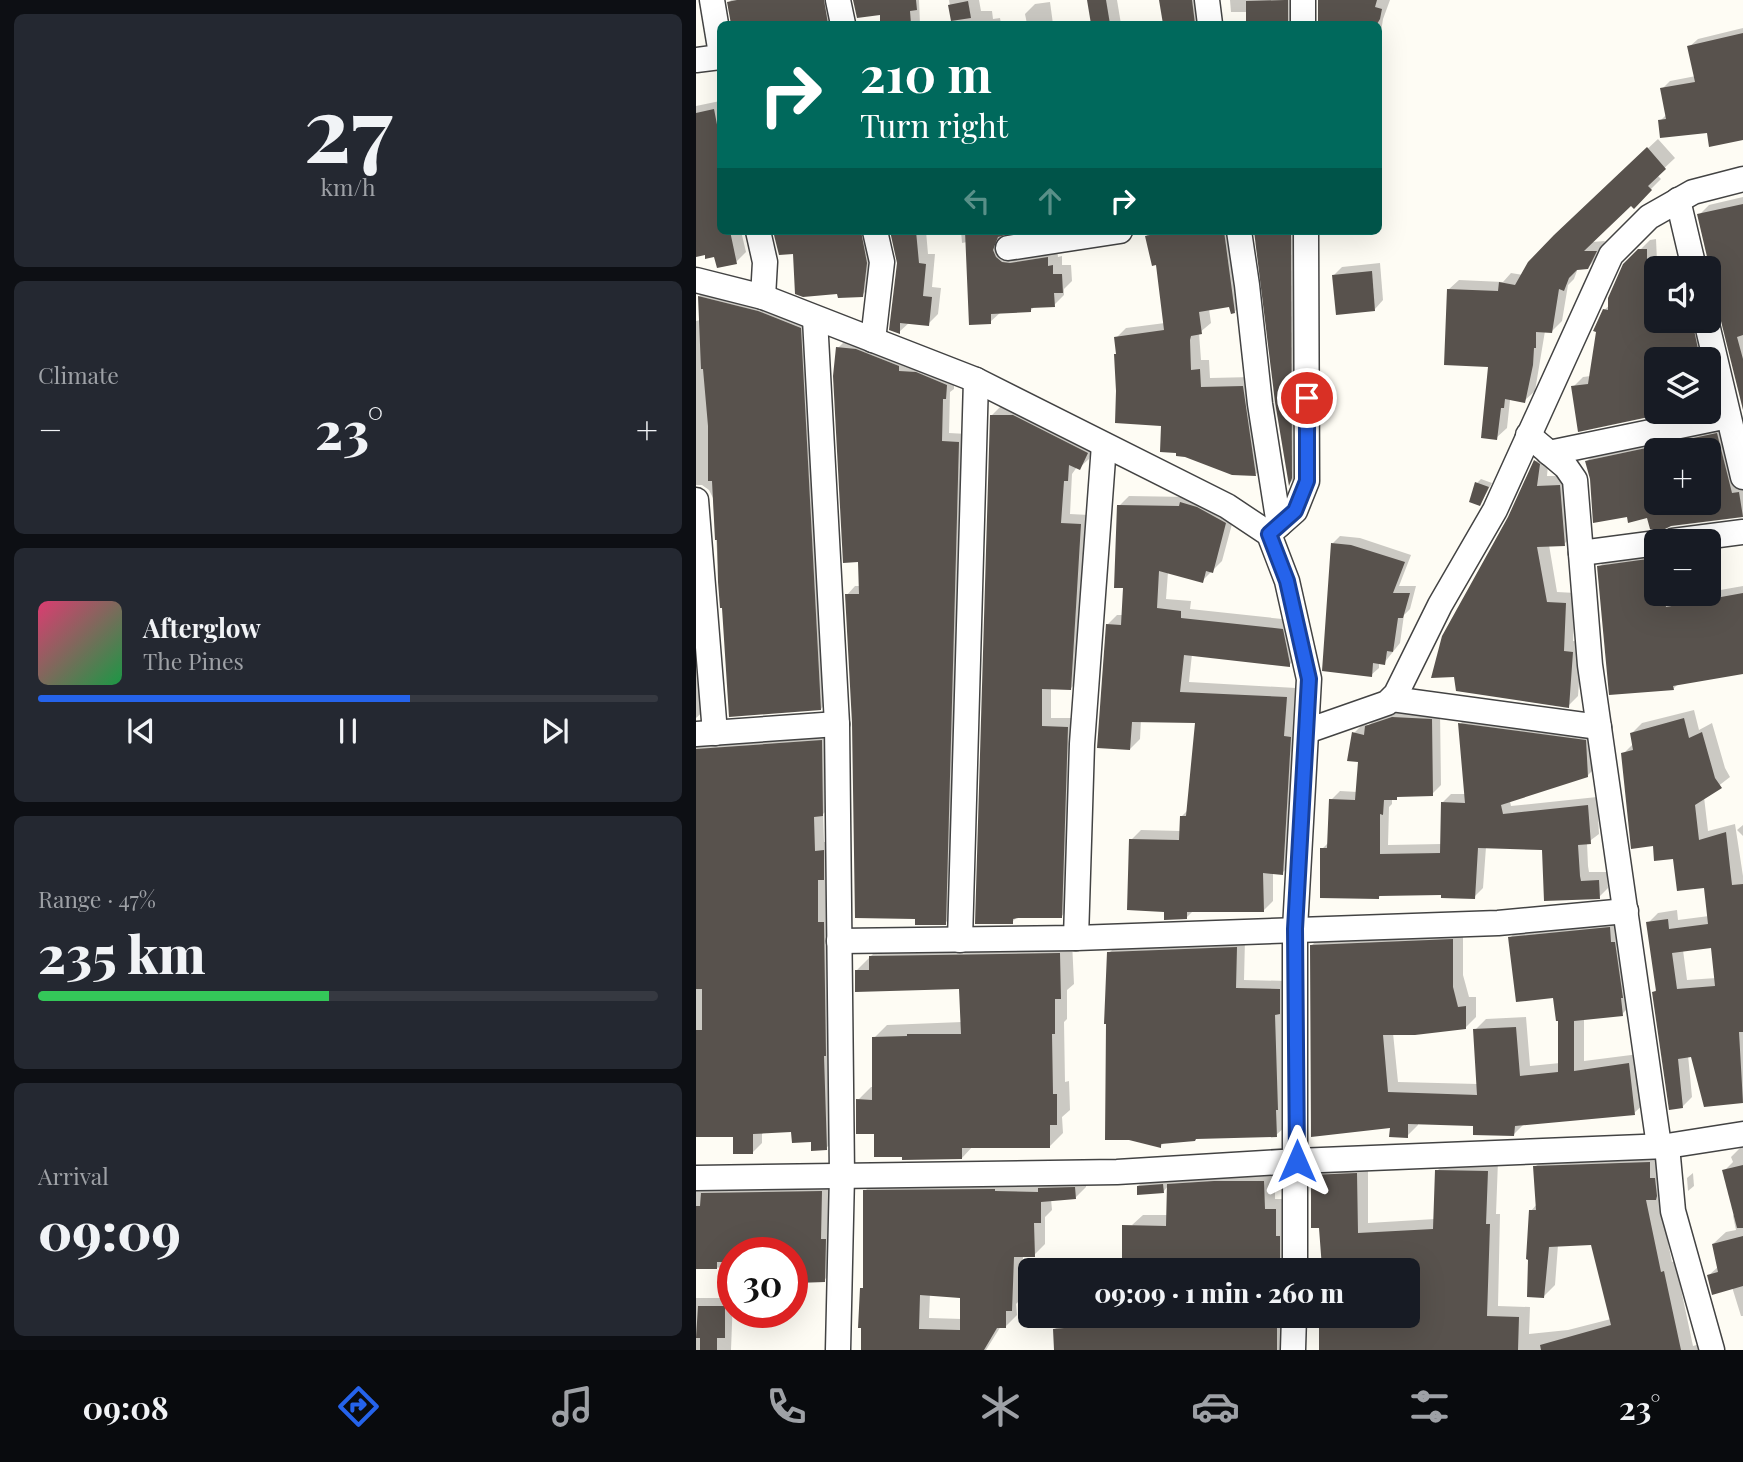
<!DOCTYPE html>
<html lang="en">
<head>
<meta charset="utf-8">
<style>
  body { margin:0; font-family:"Playfair Display",serif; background:#242831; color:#f1f3f6; height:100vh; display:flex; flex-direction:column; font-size:26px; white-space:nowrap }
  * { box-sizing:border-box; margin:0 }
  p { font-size:23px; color:#9ea1a6 }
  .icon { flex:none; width:38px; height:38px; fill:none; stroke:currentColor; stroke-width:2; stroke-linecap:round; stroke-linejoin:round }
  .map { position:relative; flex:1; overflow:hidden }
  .panel { display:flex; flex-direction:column; gap:14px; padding:14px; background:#0d0f14; width:696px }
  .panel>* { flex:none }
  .hud { position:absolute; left:21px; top:21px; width:665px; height:214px; border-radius:10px; box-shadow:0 7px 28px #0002; background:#00695c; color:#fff; overflow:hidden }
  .buttons { position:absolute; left:948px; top:256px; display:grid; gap:14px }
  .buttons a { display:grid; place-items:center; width:77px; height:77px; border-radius:10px; background:#171b24; box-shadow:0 7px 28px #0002; font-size:35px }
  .speed { position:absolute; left:21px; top:1237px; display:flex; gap:14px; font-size:35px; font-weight:700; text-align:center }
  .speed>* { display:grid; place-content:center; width:91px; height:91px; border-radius:50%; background:#171b24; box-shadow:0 7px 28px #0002; line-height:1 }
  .speed .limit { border:10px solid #d22; background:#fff; color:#111 }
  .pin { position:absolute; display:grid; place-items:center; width:60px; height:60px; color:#fff; margin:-30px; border:4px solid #fff; border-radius:50%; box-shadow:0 2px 7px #0007 }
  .me { position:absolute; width:77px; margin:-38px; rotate:0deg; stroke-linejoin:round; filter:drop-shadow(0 0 5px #0008) }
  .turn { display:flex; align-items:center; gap:24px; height:147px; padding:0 28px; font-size:32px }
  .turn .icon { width:91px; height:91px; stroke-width:2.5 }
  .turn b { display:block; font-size:49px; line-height:60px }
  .lanes { display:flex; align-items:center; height:66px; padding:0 28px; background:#0003; justify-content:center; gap:35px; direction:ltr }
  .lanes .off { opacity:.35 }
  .big { font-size:52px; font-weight:800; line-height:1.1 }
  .panel .card { flex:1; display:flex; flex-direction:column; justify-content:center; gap:10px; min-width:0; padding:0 24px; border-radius:10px; background:#242831 }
  .panel .dial { align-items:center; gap:0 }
  .dial b { font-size:91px; line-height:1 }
  .song { display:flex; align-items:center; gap:21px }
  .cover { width:84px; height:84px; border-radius:10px; background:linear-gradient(135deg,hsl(340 70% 55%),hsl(140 70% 35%)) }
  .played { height:7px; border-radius:4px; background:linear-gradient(90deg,#2563eb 60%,#363941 60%) }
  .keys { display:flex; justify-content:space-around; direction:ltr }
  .heat { display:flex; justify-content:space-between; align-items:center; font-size:38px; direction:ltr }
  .charge { height:10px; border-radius:5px; background:linear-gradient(90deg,#34c759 47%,#363941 0) }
  .trip { position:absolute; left:322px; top:1258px; width:402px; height:70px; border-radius:10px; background:#171b24; box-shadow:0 7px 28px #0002; font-weight:800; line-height:70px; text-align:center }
  .menu { display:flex; height:112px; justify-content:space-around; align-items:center; background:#090b0e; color:#9ea1a6 }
  .menu .icon { width:49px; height:49px }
  .menu .current { color:#2563eb }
  .menu b { font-size:32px; color:#f1f3f6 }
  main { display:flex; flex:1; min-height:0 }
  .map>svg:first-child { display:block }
  .shadow { fill:#0003; fill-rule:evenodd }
  .building { fill:#58524d; fill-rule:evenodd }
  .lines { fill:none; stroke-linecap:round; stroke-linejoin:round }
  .minor-casing { stroke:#434343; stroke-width:27 }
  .minor { stroke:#fff; stroke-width:24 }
  .route-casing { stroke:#184099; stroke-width:18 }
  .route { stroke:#2563eb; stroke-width:12 }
</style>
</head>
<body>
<main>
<section class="panel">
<div class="card dial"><b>27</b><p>km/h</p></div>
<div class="card"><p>Climate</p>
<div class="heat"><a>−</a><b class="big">23°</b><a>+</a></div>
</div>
<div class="card">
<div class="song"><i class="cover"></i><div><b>Afterglow</b><p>The Pines</p></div></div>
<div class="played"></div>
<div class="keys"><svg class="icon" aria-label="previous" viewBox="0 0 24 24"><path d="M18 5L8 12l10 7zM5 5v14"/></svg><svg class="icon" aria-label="pause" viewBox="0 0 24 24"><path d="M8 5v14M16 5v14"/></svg><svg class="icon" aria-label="next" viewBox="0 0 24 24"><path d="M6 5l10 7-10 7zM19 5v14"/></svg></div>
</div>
<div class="card"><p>Range · 47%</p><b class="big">235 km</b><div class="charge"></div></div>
<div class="card"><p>Arrival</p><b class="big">09:09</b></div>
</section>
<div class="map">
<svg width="1047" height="1350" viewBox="0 0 1047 1350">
  <rect width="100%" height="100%" fill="#fefcf4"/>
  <g class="shadow">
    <path d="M35,0H138L146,24H37L33,2Z"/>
    <path d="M158,0H223L224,24H186L185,13Z"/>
    <path d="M253,0H283L285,11H296L297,19L304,18L305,24H257Z"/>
    <path d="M393,0H421L425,24H397Z"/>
    <path d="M465,0H510L517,24H469Z"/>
    <path d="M534,0H600L604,24H552V12H535Z"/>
    <path d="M632,0H694L687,19L682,52V24L628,22Z"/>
    <path d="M354,2L357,24H331L329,14L339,4Z"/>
    <path d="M1047,28V131H1012L964,121L970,115L966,89L974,81L1000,76L993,47L1002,39Z"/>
    <path d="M682,74H686L682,121Z"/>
    <path d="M24,101V231H45L50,252L40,262L19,255H0V106Z"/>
    <path d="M682,128H685L682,167Z"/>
    <path d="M962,139L979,158L961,175L965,179L938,206L935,204L896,242L909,241L902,257L891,268H882L878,279L872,285L866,321L856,331H849L839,391L828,401L814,400L811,428L800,438L794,366L752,290L763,280L807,282L815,273L827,275L870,225Z"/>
    <path d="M1047,197V402L1023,309L1013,304L1014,265L1003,215L1013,205Z"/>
    <path d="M78,231H176V285L166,295L143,292Z"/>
    <path d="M196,231H230L232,254H239L236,287L245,288L242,314L232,324L214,322L203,332V263Z"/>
    <path d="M265,231H320L307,233V240L361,248L362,257L366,256V265H375L376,281L368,289V295L358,305L339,306L334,311L305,312L294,322L271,242L266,243Z"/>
    <path d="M450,231H539L548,302L538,312L535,305L513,309L515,323L503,333L505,360H513L514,378L556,377L569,464L560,474L467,424L422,353L420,338L430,328L469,323L461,263L457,264Z"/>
    <path d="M560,231H604L602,474L594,483Z"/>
    <path d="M960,239L961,261L993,260L997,268H961V320H1007L1024,393L1013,403V359H961L884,430L877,387L887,377L895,376L908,310L914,305L929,265L954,240Z"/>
    <path d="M684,263L687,300L679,309L637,276L646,267Z"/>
    <path d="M13,287L114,318L134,699L125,709L39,630L25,606L17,498L13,490L6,485H0V321L4,320L3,296Z"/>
    <path d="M150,340L258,376V389L254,392L253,433L271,434L257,915L249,923L158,723L151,595L159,586H165L142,348Z"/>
    <path d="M305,406L400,443L393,459L383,468L381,467L376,474L374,514L393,515L384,679L374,689L355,688V718H381L374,907L365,917H321L316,922L296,415Z"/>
    <path d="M1031,424L1047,478V516L932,515L896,479L891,461L901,451ZM961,450H1013V502H961Z"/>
    <path d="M850,451L853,454L851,476H874L878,534L868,544L853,545L861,592L880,593L877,641L886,642L882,696L872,706L813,518L840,461Z"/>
    <path d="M785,479L796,483L784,504L781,483Z"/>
    <path d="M433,496L492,497L539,513L526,561L506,581L472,572L470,599L495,601L494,609L596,620L603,655L593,665L496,654L493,682L600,688L598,727H604L596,863L586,873L577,872V901L567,911L498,910L491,917L470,910L435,840L445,830L485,831V817L493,809L500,722L445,720L444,739L434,749L411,625L421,615H427L429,586L423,506Z"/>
    <path d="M644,536L664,538L715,555L703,586H720L714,609L708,615L704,643L688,663L683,662V668L675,675L637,543Z"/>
    <path d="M961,550V593H978L979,598L1047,586V672L982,684L977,689L903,567L913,557Z"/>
    <path d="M0,633L11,708L0,718Z"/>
    <path d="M706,709L744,711L745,785L736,794L704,795L700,798H696V804L693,807L692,845L746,844V803L755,794H770L764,724L773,715L898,732L900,767L891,776L814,801L815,806L901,797L903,834L891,843L892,866L893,872H911L912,888L903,897L848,849L790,847L787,888L778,897L747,893L685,895L683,897L626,849L633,842L635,800L644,791L662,792L664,760L658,733L667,724L673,725L680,718Z"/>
    <path d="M998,710L1003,730L1016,723L1029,768L1034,777L1008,797L1012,831L1039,824L1047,876V1101L996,1055H992L996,1097L986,1107L958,992L961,989L952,923L962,913L981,910L982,920L1013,916L1009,886L978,857L958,844L927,754L938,743L936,733L946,723ZM1016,947L1020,978L991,980L987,950Z"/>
    <path d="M135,731L136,805L127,814L128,842H136L131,875V913H137L140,1139L130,1148L97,1130L66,1132V1143L56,1153L38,1135L0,1136V735Z"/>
    <path d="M1047,825V836L1041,830Z"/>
    <path d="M924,918L937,1003L926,1014L888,1018V1061L943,1054L949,1103L938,1113L829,1123L818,1134L779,1124L722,1122V1125L711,1136L696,1126L616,945L626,935L767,930V975L773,997H780V1017L769,1028L697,1033L702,1082L782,1084L779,1030L790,1019L830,1017L834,1066L864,1063L863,1019L859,996L814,938L824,927Z"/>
    <path d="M549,939L548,980L592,981L589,1127L580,1135L500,1138L468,1142L465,1146L413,953L422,944Z"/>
    <path d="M376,941L378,984L371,990V1019L368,1022L369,1082L373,1081L374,1110L366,1117L367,1133L354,1146H277L266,1158L207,1155L179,1133L162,1100L175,1087H178V1038L191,1025L266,1022L265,987L160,971L188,943Z"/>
    <path d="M1047,1145V1316H1045L1036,1287L1012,1276L1023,1266L1017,1244L1030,1232L1040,1230L1037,1216L1039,1213L1028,1171L1037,1162L1035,1157Z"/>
    <path d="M964,1151L970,1187L962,1195L976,1262L979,1261L997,1346L1008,1343L1010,1350H625V1322L631,1316H712V1270H646V1265L625,1227L616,1176L627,1165L672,1163V1223L739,1219L741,1171L752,1160L802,1161L800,1214H804L802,1306L834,1307L833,1334L872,1330L915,1319L896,1243L862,1245L859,1285L848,1296L835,1211L841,1204L839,1167L850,1156Z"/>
    <path d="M579,1171V1199H591L598,1270H484V1260L436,1225L447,1215H472V1186L467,1192L442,1186L451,1178L476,1176V1181L483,1174Z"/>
    <path d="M997,1173L998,1186L992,1191L991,1178Z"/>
    <path d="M390,1177V1187L379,1198L355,1199L356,1210L349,1217V1244L338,1255H327L326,1298L320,1304L321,1315L310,1326H305L290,1350H167L166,1289L169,1286V1191L180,1180ZM234,1294L266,1296V1319L233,1318Z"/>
    <path d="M134,1183L137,1272L128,1280L96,1253H37V1268L0,1267V1186Z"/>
    <path d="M0,1298H37L35,1350H0Z"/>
    <path d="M373,1316H592V1350H360L359,1329Z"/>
  </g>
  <g class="building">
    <path d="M41,0H128L132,24H35L31,2Z"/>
    <path d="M157,0H220L221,10L214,11L215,24H184V15L161,18Z"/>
    <path d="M391,0H410L414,24H395Z"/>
    <path d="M463,0H496L499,24H467Z"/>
    <path d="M589,0H592V24H550V1Z"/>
    <path d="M622,0H681L679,7L686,9L684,19L681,24L622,23Z"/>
    <path d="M272,1L275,18L255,21L252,5Z"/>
    <path d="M1047,33V140L1013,147L1011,133L964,138L962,120L970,119L964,88L999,82L991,46Z"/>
    <path d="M18,109L24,140V231H34L41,264L21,268L18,257L9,259V255L0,257V113Z"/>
    <path d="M951,147L970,169L952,186L956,190L938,209L935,206L888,251H901L892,269L881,270L873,278L868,291L863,289L856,333L840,332V348H838L837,365L829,403L809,399L808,408H805L801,440L785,438L792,367L748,365L751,289L802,291L803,282L819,285L832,262L858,235Z"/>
    <path d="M1047,204V335L1041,337L1047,359V410L1024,317L1017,307L1013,293V260L1012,261L1001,214Z"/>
    <path d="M77,231H165L171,263L167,297L142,298L141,294L107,297L99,294L97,254L83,255Z"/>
    <path d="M194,231H220L223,263L230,264L227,296L236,297L233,326L204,323V334L193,330L201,263Z"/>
    <path d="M269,231H325L302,237L297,250L300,257L306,262L314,263L352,257V266L357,265V274H366L367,293H358L359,307L335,308V312L295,314V324L273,325Z"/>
    <path d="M473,231H528L539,313L535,314L533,307L503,312L506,334L495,336L494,340L495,370L504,369L505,387L547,386L560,476L536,475L489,457L480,456V453L464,452L465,426L419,423L420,391L418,354H420L418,337L468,330L460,265L456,266L449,236Z"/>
    <path d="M558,231H595L596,478L593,486L579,402Z"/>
    <path d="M942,249H951V270L961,269V320H996L1004,359H961V411H981L882,432L875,386L892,384L900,332L897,331L907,309L912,310V298L927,264Z"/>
    <path d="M676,271L679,311L640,315L636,275Z"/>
    <path d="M2,296L62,311L105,328L125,710L33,717L26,608H24L22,582L21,540H19L16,481H12V426L7,369H5Z"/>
    <path d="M140,347L160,349L203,366V371L220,372L251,385L250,399H247L246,441L263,442L250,925H219V919L159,918L156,723L149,594H163L162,562L147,563L137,376Z"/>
    <path d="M294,415H317L392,453L384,470L373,465L372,481H368L365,523L385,524L375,690L346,689V726L372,727L366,918H322L317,919V924H279Z"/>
    <path d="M1021,433L1036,493L1043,492L1047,517L975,526L967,530L954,529L951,518L932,523L931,517L897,523L894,479L889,461ZM961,450H1013V502H961Z"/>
    <path d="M838,460L844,464L841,486L864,485L869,546L841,547L851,602L870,603L868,651L877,652L873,708L760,691L758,677L735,678L746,636L812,517Z"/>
    <path d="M779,482L793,487L784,506L773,502Z"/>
    <path d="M484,502L501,507L530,523L517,573L510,571L507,583L463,571L461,608L485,611V618L587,629L594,664V667L488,655L484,692L591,697L588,736L595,737L587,875L567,873L568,912H491V919L468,920V912L431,910L433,839L483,840L484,816H490L499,723L436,722L434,750L401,748L410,624L425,625L427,588H418L421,505L483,506Z"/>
    <path d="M635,543L655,545L709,562L697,593H714L707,618H702L697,652L691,651L689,665L677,663L676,677L626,671Z"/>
    <path d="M959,558L961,593H967L970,607L1047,593V674L977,686L978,690L913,695L901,566Z"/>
    <path d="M696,717L736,719L737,796L701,797V800H688L687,815L684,814V854L744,853L745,802L769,803L762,723L890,740L892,777L805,805L807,814L892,805L895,844L882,845L884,876L885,881L903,880L904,899L848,901L846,850L782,848L779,899L745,898V895L683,896V899L624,898V848H631L633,799L659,800L662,762L651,761L656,732L668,735L669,726Z"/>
    <path d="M988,718L993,738L1006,732L1019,778L1026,788L999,805L1003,840L1030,832L1036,885L1047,884V1032H1043L1047,1103L1008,1107L995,1057L982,1059L987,1108L973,1110L956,992L960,991L950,922L972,919L973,929L1012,924L1008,888L981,891L977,859L958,861L957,846L935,849L925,753L937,750L934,733ZM1015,948L1019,986L981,989L976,953Z"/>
    <path d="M126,740L127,816L118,817L119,851L128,850V880H122V922H128L130,1056H128L131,1150L115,1151V1142L96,1143L95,1132L57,1134V1154H37V1137H0V1030H6V989H0V749Z"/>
    <path d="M914,927L915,942H919L927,998H925L927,1016L878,1021V1071L933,1063L939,1115L819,1126L818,1136L777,1135V1126L712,1124V1138L693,1137L694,1128L615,1137L614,945L757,939V987L762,1007L770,1006V1029L719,1035H687L692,1092L781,1095L777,1029L820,1027L824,1076L862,1072V1021H860L857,998L820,1002L812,937Z"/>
    <path d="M541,947L540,988L584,989V1014L579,1015L582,1110H580L581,1137L500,1139L499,1141L465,1144V1148L433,1140H409L410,1024H408L411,952Z"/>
    <path d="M364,953L365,999H359V1034H356L357,1094H361V1125H354V1148H266V1159L206,1160V1157H178V1134H160V1099L176,1100V1037L211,1036V1034H265L263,989L159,992V970H173V956Z"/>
    <path d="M954,1162V1178H959L961,1196L960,1200H950L965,1272L968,1271L985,1350H845L844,1345L915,1325L895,1245L853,1247L848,1298L831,1297L832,1260L830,1259L833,1210H840L837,1166Z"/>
    <path d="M1047,1165V1228H1041L1026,1170Z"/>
    <path d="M739,1170L792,1171L790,1224H794L791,1316L823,1317L822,1350H623V1322H656V1316H712V1270H654V1266L626,1268L623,1228H615V1175L661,1173L662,1233L737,1229Z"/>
    <path d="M518,1181H568L569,1209H580V1236H584V1270H482V1262L426,1261V1225L470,1226L471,1184Z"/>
    <path d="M467,1184L468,1193L441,1195V1186Z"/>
    <path d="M379,1187L380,1199L345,1202V1223H338L339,1257H318L316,1311H310V1328H301L288,1350H165V1328H162L164,1288H167V1190L299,1189V1191L342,1192V1188ZM224,1295L264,1298V1330L223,1329Z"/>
    <path d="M126,1191L125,1239H130L129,1282L100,1283V1280H96V1253H37V1262H21V1269H0V1206H4L5,1193Z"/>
    <path d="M1047,1236V1286L1016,1295L1011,1275L1022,1272L1016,1244Z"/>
    <path d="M2,1306H29V1338H21V1350H4V1338H0Z"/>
    <path d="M371,1316L437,1318V1316H581V1350H358L357,1329L368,1328Z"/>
  </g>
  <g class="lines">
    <g class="minor-casing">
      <g id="minor">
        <path d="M16,0L24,48"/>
        <path d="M142,0L147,24"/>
        <path d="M511,0L514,24"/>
        <path d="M607,24V0"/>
        <path d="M0,60L24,57"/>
        <path d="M982,200L998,268"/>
        <path d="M62,231L69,262L67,297"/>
        <path d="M543,231L551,285L564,404L583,525"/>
        <path d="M312,248L424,231"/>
        <path d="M0,280L67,297L280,380L531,506L573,534L591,581L613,679L599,929V1270"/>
        <path d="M119,319L141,724L146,1175L142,1350"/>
        <path d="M1010,320L1047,477"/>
        <path d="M177,340L186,262L179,231"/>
        <path d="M832,435L870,467L879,480L894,665L963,1146"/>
        <path d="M853,453L1032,416"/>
        <path d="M0,500L19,733"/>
        <path d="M573,534L599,511L611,481L610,231"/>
        <path d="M977,541L1047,532"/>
        <path d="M885,553L961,543"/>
        <path d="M696,699L903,727"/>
        <path d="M611,731L691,703L700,694L744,605L799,510L915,255L953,217L997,192L1047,179"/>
        <path d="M0,734L141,724"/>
        <path d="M380,938L386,744L408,445"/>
        <path d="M264,940L280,380"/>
        <path d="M143,941L380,938L802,923L930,911"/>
        <path d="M971,1146L977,1211L1016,1350"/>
        <path d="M0,1178L421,1172L601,1161L971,1146L1047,1134"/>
        <path d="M597,1350L598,1316"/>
      </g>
    </g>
    <use href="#minor" class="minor"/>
  </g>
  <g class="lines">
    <g class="route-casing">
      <path id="route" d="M601,1161L599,929L613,679L591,581L573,534L599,511L611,481V398"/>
    </g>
    <use href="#route" class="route"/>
  </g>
</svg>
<div class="buttons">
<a><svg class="icon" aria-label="sound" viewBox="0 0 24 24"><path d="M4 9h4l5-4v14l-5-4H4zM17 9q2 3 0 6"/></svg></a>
<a><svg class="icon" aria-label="layers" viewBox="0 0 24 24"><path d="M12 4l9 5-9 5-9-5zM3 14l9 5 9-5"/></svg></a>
<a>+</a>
<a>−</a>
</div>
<div class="speed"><div class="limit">30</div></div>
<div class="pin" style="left:611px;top:398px;background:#d93025"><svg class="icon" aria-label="arrive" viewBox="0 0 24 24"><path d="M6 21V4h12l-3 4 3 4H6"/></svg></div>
<svg class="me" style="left:601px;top:1161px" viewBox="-20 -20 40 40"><path d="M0-17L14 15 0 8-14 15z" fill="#2563eb" stroke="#fff" stroke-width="4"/></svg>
<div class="trip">09:09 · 1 min · 260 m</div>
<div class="hud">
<div class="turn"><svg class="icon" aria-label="right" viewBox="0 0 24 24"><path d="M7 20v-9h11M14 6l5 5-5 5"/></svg><div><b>210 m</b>Turn right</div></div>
<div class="lanes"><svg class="icon off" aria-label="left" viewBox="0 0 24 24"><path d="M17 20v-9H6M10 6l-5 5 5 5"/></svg><svg class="icon off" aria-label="ahead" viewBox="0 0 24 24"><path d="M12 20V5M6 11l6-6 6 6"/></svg><svg class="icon" aria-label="right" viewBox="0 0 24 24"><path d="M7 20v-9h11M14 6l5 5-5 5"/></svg></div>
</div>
</div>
</main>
<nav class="menu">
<b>09:08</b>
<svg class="icon current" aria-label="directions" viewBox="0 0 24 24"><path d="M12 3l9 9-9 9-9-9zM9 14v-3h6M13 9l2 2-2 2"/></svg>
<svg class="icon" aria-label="music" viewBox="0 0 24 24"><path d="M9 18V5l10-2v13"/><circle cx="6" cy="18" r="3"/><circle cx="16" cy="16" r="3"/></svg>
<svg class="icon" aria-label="phone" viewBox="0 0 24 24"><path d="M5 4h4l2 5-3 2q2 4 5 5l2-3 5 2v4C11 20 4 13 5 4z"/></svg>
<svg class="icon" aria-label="climate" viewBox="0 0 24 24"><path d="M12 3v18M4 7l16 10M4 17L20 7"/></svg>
<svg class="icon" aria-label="car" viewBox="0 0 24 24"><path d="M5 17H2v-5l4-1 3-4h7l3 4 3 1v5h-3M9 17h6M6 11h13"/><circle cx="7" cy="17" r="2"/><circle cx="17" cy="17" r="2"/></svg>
<svg class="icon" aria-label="filters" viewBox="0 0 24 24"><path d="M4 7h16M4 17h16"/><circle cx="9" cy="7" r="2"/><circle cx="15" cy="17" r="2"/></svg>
<b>23°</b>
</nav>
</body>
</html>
